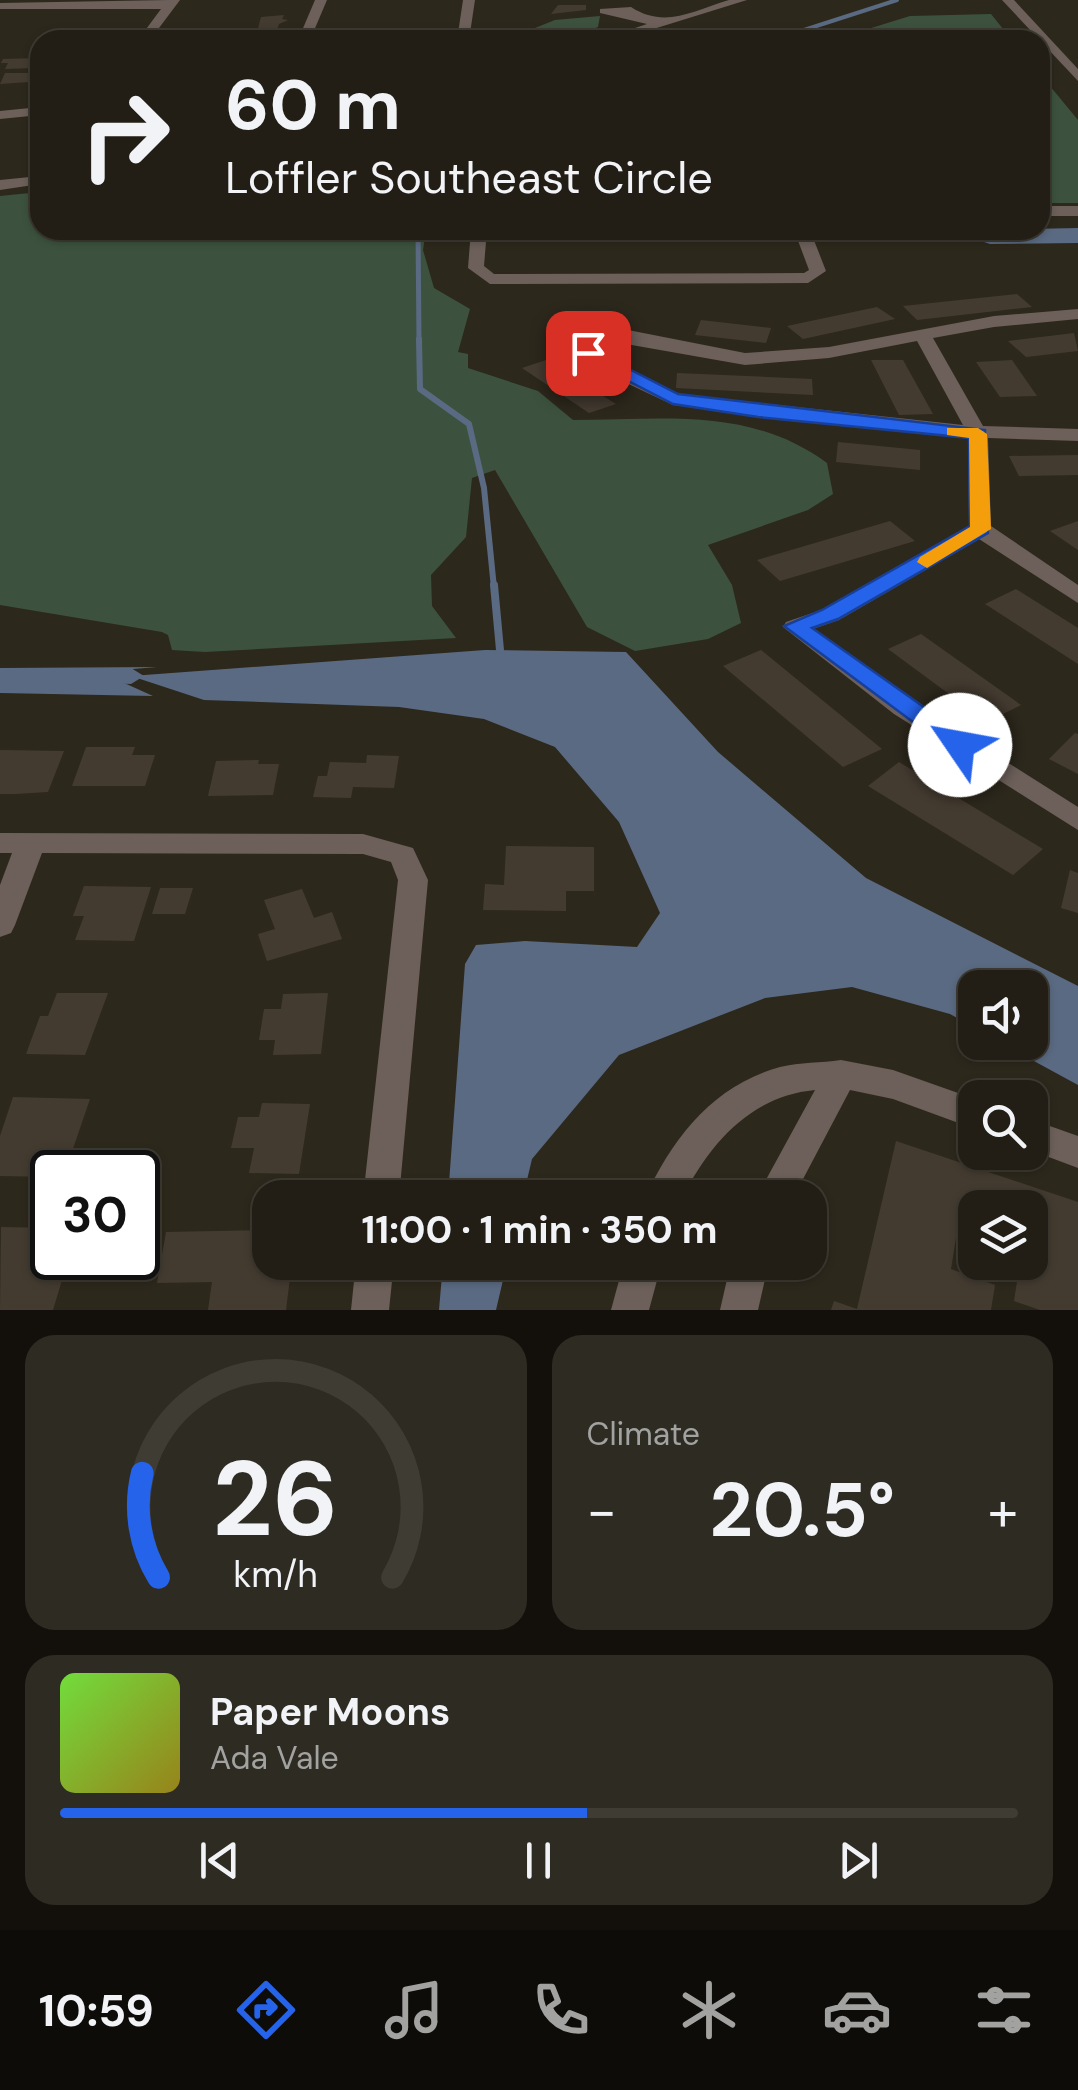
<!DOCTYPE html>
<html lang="en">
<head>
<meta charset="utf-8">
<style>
  body { margin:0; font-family:"DM Sans",sans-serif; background:#2e2b22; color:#f1f3f6; height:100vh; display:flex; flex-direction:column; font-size:38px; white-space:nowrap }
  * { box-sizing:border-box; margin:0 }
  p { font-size:32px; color:#a2a2a0 }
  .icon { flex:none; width:55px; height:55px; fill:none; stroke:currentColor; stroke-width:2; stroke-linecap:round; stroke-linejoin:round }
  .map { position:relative; height:1310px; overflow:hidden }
  .sheet { display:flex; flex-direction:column; gap:25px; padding:25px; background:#13100c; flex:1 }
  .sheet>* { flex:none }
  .top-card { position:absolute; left:30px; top:30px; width:1020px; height:210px; border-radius:30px; box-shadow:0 2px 8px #0004,0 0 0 2px #3f3c34; background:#221e15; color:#f1f3f6; overflow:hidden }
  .tools { position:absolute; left:958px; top:970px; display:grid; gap:20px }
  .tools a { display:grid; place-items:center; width:90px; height:90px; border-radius:20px; background:#221e15; box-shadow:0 2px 8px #0004,0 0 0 2px #3f3c34; font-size:50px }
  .speed { position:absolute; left:30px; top:1150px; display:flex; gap:20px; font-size:50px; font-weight:700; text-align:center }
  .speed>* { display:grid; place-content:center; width:130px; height:130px; border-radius:50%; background:#221e15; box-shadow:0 2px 8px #0004,0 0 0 2px #3f3c34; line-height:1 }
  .speed .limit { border:5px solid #111; border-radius:15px; background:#fff; color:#111 }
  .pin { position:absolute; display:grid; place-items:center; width:85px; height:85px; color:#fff; margin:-42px; border-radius:20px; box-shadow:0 5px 15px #0006 }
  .me { position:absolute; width:110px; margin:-55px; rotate:303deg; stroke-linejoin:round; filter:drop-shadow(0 0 8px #0008) }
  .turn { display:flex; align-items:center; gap:35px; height:210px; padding:0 30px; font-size:45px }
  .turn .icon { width:130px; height:130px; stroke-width:2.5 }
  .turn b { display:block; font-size:70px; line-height:85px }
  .big { font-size:75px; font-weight:700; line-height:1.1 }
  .sheet .card { flex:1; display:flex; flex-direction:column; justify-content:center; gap:15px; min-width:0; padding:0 35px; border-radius:30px; background:#2e2b22 }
  .sheet .dial { align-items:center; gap:0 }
  .dial svg { height:260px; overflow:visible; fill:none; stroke:#3f3c34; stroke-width:7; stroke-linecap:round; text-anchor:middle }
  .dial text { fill:#f1f3f6; stroke:none }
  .song { display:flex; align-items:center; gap:30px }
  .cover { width:120px; height:120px; border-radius:15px; background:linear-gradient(135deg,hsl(100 70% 55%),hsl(50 70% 35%)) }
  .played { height:10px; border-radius:5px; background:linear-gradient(90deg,#2563eb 55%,#3f3c34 55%) }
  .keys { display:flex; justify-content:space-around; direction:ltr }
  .heat { display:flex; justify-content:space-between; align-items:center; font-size:55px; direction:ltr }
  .sheet .tiles { flex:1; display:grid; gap:25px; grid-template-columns:1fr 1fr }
  .card:last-child { grid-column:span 2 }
  .trip { position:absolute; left:252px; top:1180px; width:575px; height:100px; border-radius:30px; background:#221e15; box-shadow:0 2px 8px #0004,0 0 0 2px #3f3c34; font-weight:700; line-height:100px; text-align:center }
  .tabs { display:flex; height:160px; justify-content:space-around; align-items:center; background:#0e0c08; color:#a2a2a0 }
  .tabs .icon { width:70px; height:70px }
  .tabs .selected { color:#2563eb }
  .tabs b { font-size:45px; color:#f1f3f6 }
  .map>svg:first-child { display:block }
  .green { fill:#3c523e }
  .water { fill:#5a6a82 }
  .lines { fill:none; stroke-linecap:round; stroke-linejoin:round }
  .stream-far3 { stroke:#5a6a82; stroke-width:4 }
  .stream-far2 { stroke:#5a6a82; stroke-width:5 }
  .stream-far1 { stroke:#5a6a82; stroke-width:6 }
  .stream { stroke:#5a6a82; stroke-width:8 }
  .canal { fill:#5a6a82; fill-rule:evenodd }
  .building { fill:#443b30 }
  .minor { fill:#6d605a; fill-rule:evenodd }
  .route { fill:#2563eb; stroke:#184099; stroke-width:2.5 }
  .slow { fill:#f59e0b }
</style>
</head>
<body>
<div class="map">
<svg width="1078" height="1310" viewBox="0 0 1078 1310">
  <rect width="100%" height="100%" fill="#2d281c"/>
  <g class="green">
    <path d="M991,14L1012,40H871L868,29L910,16Z"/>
    <path d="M600,16L598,27L566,40L486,34L488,29L535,28L555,20Z"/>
    <path d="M1040,74L1078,120V203H1040Z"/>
    <path d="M40,192V230H426L423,250L434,288L470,309L458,352L468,354V368L538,391L573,420C664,420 749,406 827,463L833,494L808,510L708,545L732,585L741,623L708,639L635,651L587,627L495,470L472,478L466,537L431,575L432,606L456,638L205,652L172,650L168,635L162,632L0,605V196Z"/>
  </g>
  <g class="water">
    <path d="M1078,228V243L990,244L981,241L975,230Z"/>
    <path d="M485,650L626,652L718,752L866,878L1078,986V1085L1001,1043L1030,1042V988H975V1028L950,1014L852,987L765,998L619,1055L532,1159L523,1197H448L465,964L476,945L525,941L637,947L660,913L619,822L555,747L484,719L399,707L204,700L131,676Z"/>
    <path d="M157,667L133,669L121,676L122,682L153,696L0,693V668Z"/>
    <path d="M443,1263H507L496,1310H439Z"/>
  </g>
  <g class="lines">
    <path class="stream-far3" d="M773,40L897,0"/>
    <path class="stream-far2" d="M418,230L419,341"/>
    <path class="stream-far1" d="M419,339L420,389L469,424L484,488L494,588"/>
    <path class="stream" d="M494,585L500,650"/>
    <path class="canal" d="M86,668H131L144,676L131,684L77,682L73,676Z"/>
  </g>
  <g class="building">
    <path d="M558,5H586V10L551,14Z"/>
    <path d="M284,15L282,19L288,20L279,24L275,36H256L261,17Z"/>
    <path d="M40,58L32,68L5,69L8,63H1L3,59Z"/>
    <path d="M5,73H31L29,82L0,84Z"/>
    <path d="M1017,294L1032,307L917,320L903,306Z"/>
    <path d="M877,307L895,319L803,339L787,326Z"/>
    <path d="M701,320L771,328L766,343L695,335Z"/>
    <path d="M1074,333L1078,351L1026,357L1008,341Z"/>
    <path d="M549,359L564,372L616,404L589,413L522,368Z"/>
    <path d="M871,360H903L933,414L899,415Z"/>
    <path d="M1012,360L1037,396L1000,397L976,362Z"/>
    <path d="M677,373L812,379L813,395L676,388Z"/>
    <path d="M838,442L920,450V470L836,462Z"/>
    <path d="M1078,455V475L1019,476L1009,456Z"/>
    <path d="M890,521L915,541L780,581L757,560Z"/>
    <path d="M1078,521V550L1050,531Z"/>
    <path d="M1016,589L1078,628V664L985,604Z"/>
    <path d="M921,634L1021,705L987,722L888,649Z"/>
    <path d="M761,650L882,749L843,767L723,666Z"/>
    <path d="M1075,733L1078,734V774L1049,759Z"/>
    <path d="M86,747H135L132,755H155L145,786H72Z"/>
    <path d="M0,750L64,751L48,792L16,794H0Z"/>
    <path d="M367,755L399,756L394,788L353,787L351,798L313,797L318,776H327L330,762L366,763Z"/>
    <path d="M259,760L258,764H279L273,795L208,796L216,761Z"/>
    <path d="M899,762L1043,849L1013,875L868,786Z"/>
    <path d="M506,846L594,847V891H566V911L483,910L485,884L504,885Z"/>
    <path d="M1070,870L1078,873V913L1061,908Z"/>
    <path d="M84,886L151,887L134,941L75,940L84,916H73Z"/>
    <path d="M160,888H193L185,914H152Z"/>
    <path d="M302,889L314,918L332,912L342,939L267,961L258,934L275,929L264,900Z"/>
    <path d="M57,993H108L85,1055L26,1054L40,1016H48Z"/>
    <path d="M328,993L321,1054L273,1055L275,1040H259L264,1009H281L283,994Z"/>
    <path d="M13,1097L90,1099L65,1172H52V1177L0,1176V1136Z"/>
    <path d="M262,1103L310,1104L299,1174L249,1173L254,1148H231L238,1117H259Z"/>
    <path d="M896,1141L1078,1202V1310H1040L1014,1301L1020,1262H1030V1208H975V1244L956,1238L951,1269L995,1285L991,1310H831L834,1301L857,1309Z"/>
    <path d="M1,1227L52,1228L48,1260H68L53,1310H0Z"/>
    <path d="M270,1230V1262H292L286,1310H208L212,1282L157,1283L166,1232Z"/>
  </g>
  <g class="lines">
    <g class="minor">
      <path d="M168,0H180L150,40H138L161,9H0V3Z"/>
      <path d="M315,0H327L310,40H298Z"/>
      <path d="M463,0H475L469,40H457Z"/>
      <path d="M729,0H747L618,40H599L647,24L600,13V9L631,7C665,29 692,11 729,0Z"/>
      <path d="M1002,0H1014L1078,69V81Z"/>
      <path d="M40,107V115L0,119V111Z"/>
      <path d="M40,176V184L0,190V180Z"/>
      <rect x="1040" y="206" width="38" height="10"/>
      <path d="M471,230H487L484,266L494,274L804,273L809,270L794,230H810L826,271L808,283L490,284L468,268Z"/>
      <path d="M1078,309V319L994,327L933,338L983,426L1078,429V441L988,438L991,526L1078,585V603L979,539L839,620L813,629L912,702L1078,807V830L894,714L783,627L786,622L821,610L969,526L968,437L673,405L603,372L569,341L582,328L628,330L745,353L829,347L994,316ZM592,338L745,365L829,358L917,341L963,425L677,394L616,364L588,341Z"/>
      <path d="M0,833L363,834L413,848L428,880L399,1198H363L398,880L391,862L363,854L42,853L15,925L11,933L0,937V885L12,853H0Z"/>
      <path d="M841,1060L893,1070L975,1099V1129L893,1099L850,1090L793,1198H756L815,1090C751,1096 710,1143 682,1198H645C673,1137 713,1086 780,1067C800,1062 821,1063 841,1060Z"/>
      <path d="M1030,1119L1078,1136V1168L1030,1150Z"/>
      <path d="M356,1262H394L389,1310H351Z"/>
      <path d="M624,1262H662L649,1310H611Z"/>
      <path d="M731,1262H769L758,1310H720Z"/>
    </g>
  </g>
  <path class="route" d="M588,348L678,394L985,430L988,533L838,619L812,628L969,739L973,745L969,751H952L784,626L822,610L970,526L969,438L758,417L673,404L582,357L579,353Z"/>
  <path class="slow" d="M947,428H978L987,434L991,529L927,568L917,562L920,557L970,527L969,438L947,435Z"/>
</svg>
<div class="tools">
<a><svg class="icon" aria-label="sound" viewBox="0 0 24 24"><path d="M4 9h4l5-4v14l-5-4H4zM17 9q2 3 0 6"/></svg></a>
<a><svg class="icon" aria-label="search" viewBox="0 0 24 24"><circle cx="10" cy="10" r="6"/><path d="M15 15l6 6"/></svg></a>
<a><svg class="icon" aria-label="layers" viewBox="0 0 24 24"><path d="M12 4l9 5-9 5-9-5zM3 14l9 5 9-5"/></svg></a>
</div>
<div class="speed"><div class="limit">30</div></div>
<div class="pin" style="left:588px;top:353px;background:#d93025"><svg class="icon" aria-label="arrive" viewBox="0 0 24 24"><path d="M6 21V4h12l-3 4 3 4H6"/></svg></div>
<svg class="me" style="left:960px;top:745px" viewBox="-20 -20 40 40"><circle r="19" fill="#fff"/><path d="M0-13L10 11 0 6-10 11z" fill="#2563eb"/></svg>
<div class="trip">11:00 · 1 min · 350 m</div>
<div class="top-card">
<div class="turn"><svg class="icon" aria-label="right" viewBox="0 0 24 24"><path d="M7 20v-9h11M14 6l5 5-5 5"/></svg><div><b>60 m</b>Loffler Southeast Circle</div></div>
</div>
</div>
<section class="sheet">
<div class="tiles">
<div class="card dial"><svg viewBox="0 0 100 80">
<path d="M14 69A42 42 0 1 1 86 69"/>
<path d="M14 69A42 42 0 0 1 9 37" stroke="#2563eb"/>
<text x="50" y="56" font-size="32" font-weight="700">26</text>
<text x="50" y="72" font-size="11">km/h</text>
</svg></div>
<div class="card"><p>Climate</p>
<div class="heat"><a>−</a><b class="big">20.5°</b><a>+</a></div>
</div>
<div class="card">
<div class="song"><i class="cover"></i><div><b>Paper Moons</b><p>Ada Vale</p></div></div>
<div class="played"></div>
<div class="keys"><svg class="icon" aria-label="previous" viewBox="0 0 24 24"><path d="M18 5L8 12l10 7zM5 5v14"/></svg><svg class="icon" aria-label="pause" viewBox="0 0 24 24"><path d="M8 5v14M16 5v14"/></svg><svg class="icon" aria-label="next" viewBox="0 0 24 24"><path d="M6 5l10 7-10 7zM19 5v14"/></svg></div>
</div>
</div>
</section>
<nav class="tabs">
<b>10:59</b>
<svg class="icon selected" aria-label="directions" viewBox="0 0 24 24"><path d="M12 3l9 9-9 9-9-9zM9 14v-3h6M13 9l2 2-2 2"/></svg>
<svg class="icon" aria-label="music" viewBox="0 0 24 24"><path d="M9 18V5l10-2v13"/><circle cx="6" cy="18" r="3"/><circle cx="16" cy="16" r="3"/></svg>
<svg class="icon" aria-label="phone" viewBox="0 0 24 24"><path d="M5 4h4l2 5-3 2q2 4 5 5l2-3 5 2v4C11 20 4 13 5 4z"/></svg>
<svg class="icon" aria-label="climate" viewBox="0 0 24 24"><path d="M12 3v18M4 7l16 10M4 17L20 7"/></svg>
<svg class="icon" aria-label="car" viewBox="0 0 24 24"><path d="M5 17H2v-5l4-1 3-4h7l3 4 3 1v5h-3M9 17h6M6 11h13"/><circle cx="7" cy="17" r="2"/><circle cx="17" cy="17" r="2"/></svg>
<svg class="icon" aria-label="filters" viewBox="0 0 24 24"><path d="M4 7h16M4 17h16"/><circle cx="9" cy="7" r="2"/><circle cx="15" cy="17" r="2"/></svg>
</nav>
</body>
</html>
